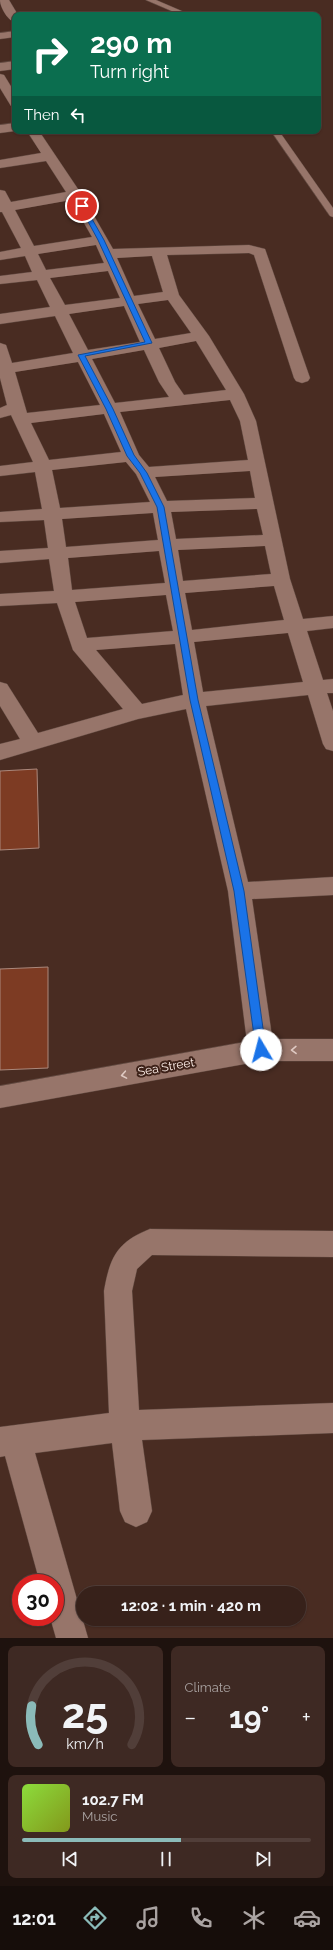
<!DOCTYPE html>
<html lang="en">
<head>
<meta charset="utf-8">
<style>
  body { margin:0; font-family:Raleway,sans-serif; background:#3e2923; color:#f1f3f6; height:100vh; display:flex; flex-direction:column; font-size:15px; white-space:nowrap }
  * { box-sizing:border-box; margin:0 }
  p { font-size:13px; color:#aaa3a2 }
  .icon { flex:none; width:22px; height:22px; fill:none; stroke:currentColor; stroke-width:2; stroke-linecap:round; stroke-linejoin:round }
  .map { position:relative; height:1638px; overflow:hidden }
  .drawer { display:flex; flex-direction:column; gap:8px; padding:8px; background:#1e120e; flex:1 }
  .drawer>* { flex:none }
  .guide { position:absolute; left:12px; top:12px; width:309px; height:122px; border-radius:8px; box-shadow:0 1px 3px #0004,0 0 0 1px #513e39; background:#0b6e4f; color:#fff; overflow:hidden }
  .speed { position:absolute; left:12px; top:1574px; display:flex; gap:8px; font-size:20px; font-weight:700; text-align:center }
  .speed>* { display:grid; place-content:center; width:52px; height:52px; border-radius:50%; background:#37211a; box-shadow:0 1px 3px #0004,0 0 0 1px #513e39; line-height:1 }
  .speed .limit { border:6px solid #d22; background:#fff; color:#111 }
  .pin { position:absolute; display:grid; place-items:center; width:34px; height:34px; color:#fff; margin:-17px; border:2px solid #fff; border-radius:50%; box-shadow:0 1px 4px #0007 }
  .me { position:absolute; width:44px; margin:-22px; rotate:352deg; stroke-linejoin:round; filter:drop-shadow(0 0 3px #0008) }
  .turn { display:flex; align-items:center; gap:14px; height:84px; padding:0 12px; font-size:18px }
  .turn .icon { width:52px; height:52px; stroke-width:2.5 }
  .turn b { display:block; font-size:28px; line-height:34px }
  .then { display:flex; align-items:center; height:38px; padding:0 12px; background:#0003; gap:8px; font-size:15px }
  .big { font-size:30px; font-weight:700; line-height:1.1 }
  .drawer .card { flex:1; display:flex; flex-direction:column; justify-content:center; gap:6px; min-width:0; padding:0 14px; border-radius:8px; background:#3e2923 }
  .drawer .dial { align-items:center; gap:0 }
  .dial svg { height:104px; overflow:visible; fill:none; stroke:#513e39; stroke-width:7; stroke-linecap:round; text-anchor:middle }
  .dial text { fill:#f1f3f6; stroke:none }
  .song { display:flex; align-items:center; gap:12px }
  .cover { width:48px; height:48px; border-radius:6px; background:linear-gradient(135deg,hsl(90 70% 55%),hsl(70 70% 35%)) }
  .played { height:4px; border-radius:2px; background:linear-gradient(90deg,#8bbbb9 55%,#513e39 55%) }
  .keys { display:flex; justify-content:space-around; direction:ltr }
  .heat { display:flex; justify-content:space-between; align-items:center; font-size:22px; direction:ltr }
  .drawer .tiles { flex:1; display:grid; gap:8px; grid-template-columns:1fr 1fr }
  .card:last-child { grid-column:span 2 }
  .trip { position:absolute; left:76px; top:1586px; width:230px; height:40px; border-radius:20px; background:#37211a; box-shadow:0 1px 3px #0004,0 0 0 1px #513e39; font-weight:700; line-height:40px; text-align:center }
  .tabs { display:flex; height:64px; justify-content:space-around; align-items:center; background:#160d0a; color:#aaa3a2 }
  .tabs .icon { width:28px; height:28px }
  .tabs .selected { color:#8bbbb9 }
  .tabs b { font-size:18px; color:#f1f3f6 }
  .map>svg:first-child { display:block }
  .building { fill:#7d3b23; stroke:#ab887c }
  .lines { fill:none; stroke-linecap:round; stroke-linejoin:round }
  .service-casing { stroke:#604940; stroke-width:1 }
  .minor-casing { stroke:#604940; stroke-width:1 }
  .tertiary-casing { stroke:#604940; stroke-width:1 }
  .service { fill:#97756a; fill-rule:evenodd }
  .minor { fill:#97756a; fill-rule:evenodd }
  .tertiary { fill:#97756a; fill-rule:evenodd }
  .oneway { stroke:#dfcac3 }
  .route { fill:#1a73e8; stroke:#114b97 }
  .labels { text-anchor:middle; stroke-width:4; stroke-linejoin:round; paint-order:stroke }
  .street-label { font-size:12px; fill:#feefe9; stroke:#3e2219 }
</style>
</head>
<body>
<div class="map">
<svg width="333" height="1638" viewBox="0 0 333 1638">
  <rect width="100%" height="100%" fill="#492c22"/>
  <g class="building">
    <path d="M37,769L39,848L0,850V771Z"/>
    <path d="M48,967V1068L0,1070V969Z"/>
  </g>
  <g class="lines">
    <g class="service-casing">
      <g id="service">
        <path d="M146,0H156L191,15H181Z"/>
        <path d="M271,131H279L333,208V217L330,216Z"/>
      </g>
    </g>
    <g class="minor-casing">
      <g id="minor">
        <path d="M0,0H9L18,15H15V22C8,21 0,7 0,0Z"/>
        <path d="M15,31V37L0,39V33Z"/>
        <path d="M15,61V69L0,71V63Z"/>
        <path d="M0,74L4,75L15,93V107L11,106L0,88Z"/>
        <path d="M15,123V131L0,133V125Z"/>
        <path d="M27,131H39L82,195L113,249L249,245L265,249L310,378L308,381L302,383L296,381L294,378L254,255L249,253L167,255L179,295L209,336L244,394L256,421L290,579L303,619L333,616V628L307,631L323,680L333,679V693H327L333,711V751L326,749L323,744L308,695L206,706L248,882L333,877V895L252,899L274,1050L270,1058L261,1061L252,1058L248,1050L228,891L186,709L138,719L0,760V744L20,739L0,706V682L7,684L38,733L123,709L73,650L57,603L0,606V594L54,591L49,559L0,563V551L48,548L44,520L0,522V512L42,509L35,472L0,476V466L33,462L11,415L0,418V408L7,405L0,378V343L6,345L12,363L73,353L55,316L0,324V314L50,307L37,280L0,284V276L32,272L25,256L0,260V252L21,248L2,212H0V190L5,191L11,202L66,192L46,161L0,168V160L41,153ZM71,200L92,237L34,246L15,210ZM96,245L104,263L46,270L38,254ZM152,256L163,292L134,296L117,258ZM108,271L120,298L65,305L50,278ZM168,300L191,333L155,339L138,304ZM124,306L140,342L88,350L69,314ZM196,341L226,390L184,395L175,382L159,348ZM144,350L159,382L169,397L115,403L92,359ZM78,362L100,405L27,413L15,372ZM230,400L240,421L248,460L149,467L139,455L120,412ZM104,414L121,452L49,460L31,423ZM126,462L136,474L150,502L60,508L52,470ZM250,471L255,498L167,501L155,477ZM257,509L263,535L176,539L171,512ZM153,513L158,540L66,547L62,519ZM265,546L271,574L183,581L178,550ZM159,551L165,583L72,590L68,558ZM274,586L284,620L192,630L185,593ZM166,595L173,631L87,638L75,602ZM288,633L303,682L203,692L194,642ZM175,644L183,695L142,704L96,650Z"/>
        <path d="M150,1229L333,1231V1257L152,1255L137,1269L132,1291L139,1410L333,1403V1433L142,1440L152,1511L147,1522L136,1527L125,1522L120,1511L112,1443L35,1453L88,1638H56L50,1617H55V1583H40L5,1456L0,1457V1427L109,1413L104,1291C110,1257 117,1242 150,1229Z"/>
      </g>
    </g>
    <g class="tertiary-casing">
      <path id="tertiary" d="M261,1039H333V1061H261L0,1108V1086Z"/>
    </g>
    <use href="#service" class="service"/>
    <use href="#minor" class="minor"/>
    <use href="#tertiary" class="tertiary"/>
  </g>
  <defs><path id="oneway-chevron" d="M-2-3.5L2.5 0L-2 3.5" fill="none" stroke-width="1.6" stroke-linecap="round" stroke-linejoin="round"/></defs>
  <g class="oneway">
    <use href="#oneway-chevron" transform="translate(294 1050) rotate(179)"/>
    <use href="#oneway-chevron" transform="translate(124 1075) rotate(170)"/>
  </g>
  <path class="route" d="M79,205H84L104,240L152,343L85,356L113,409L134,455L147,473L164,507L198,700L244,891L266,1050L261,1055L256,1050L234,891L190,700L157,507L140,473L127,456L106,409L78,355L145,342L98,240Z"/>
  <g class="labels">
    <g class="street-label">
      <text transform="translate(166 1067) rotate(-10)" y="4">Sea Street</text>
    </g>
  </g>
</svg>
<div class="speed"><div class="limit">30</div></div>
<div class="pin" style="left:82px;top:206px;background:#d93025"><svg class="icon" aria-label="arrive" viewBox="0 0 24 24"><path d="M6 21V4h12l-3 4 3 4H6"/></svg></div>
<svg class="me" style="left:261px;top:1050px" viewBox="-20 -20 40 40"><circle r="19" fill="#fff"/><path d="M0-13L10 11 0 6-10 11z" fill="#1a73e8"/></svg>
<div class="trip">12:02 · 1 min · 420 m</div>
<div class="guide">
<div class="turn"><svg class="icon" aria-label="right" viewBox="0 0 24 24"><path d="M7 20v-9h11M14 6l5 5-5 5"/></svg><div><b>290 m</b>Turn right</div></div>
<div class="then">Then<svg class="icon" aria-label="left" viewBox="0 0 24 24"><path d="M17 20v-9H6M10 6l-5 5 5 5"/></svg></div>
</div>
</div>
<section class="drawer">
<div class="tiles">
<div class="card dial"><svg viewBox="0 0 100 80">
<path d="M14 69A42 42 0 1 1 86 69"/>
<path d="M14 69A42 42 0 0 1 9 39" stroke="#8bbbb9"/>
<text x="50" y="56" font-size="32" font-weight="700">25</text>
<text x="50" y="72" font-size="11">km/h</text>
</svg></div>
<div class="card"><p>Climate</p>
<div class="heat"><a>−</a><b class="big">19°</b><a>+</a></div>
</div>
<div class="card">
<div class="song"><i class="cover"></i><div><b>102.7 FM</b><p>Music</p></div></div>
<div class="played"></div>
<div class="keys"><svg class="icon" aria-label="previous" viewBox="0 0 24 24"><path d="M18 5L8 12l10 7zM5 5v14"/></svg><svg class="icon" aria-label="pause" viewBox="0 0 24 24"><path d="M8 5v14M16 5v14"/></svg><svg class="icon" aria-label="next" viewBox="0 0 24 24"><path d="M6 5l10 7-10 7zM19 5v14"/></svg></div>
</div>
</div>
</section>
<nav class="tabs">
<b>12:01</b>
<svg class="icon selected" aria-label="directions" viewBox="0 0 24 24"><path d="M12 3l9 9-9 9-9-9zM9 14v-3h6M13 9l2 2-2 2"/></svg>
<svg class="icon" aria-label="music" viewBox="0 0 24 24"><path d="M9 18V5l10-2v13"/><circle cx="6" cy="18" r="3"/><circle cx="16" cy="16" r="3"/></svg>
<svg class="icon" aria-label="phone" viewBox="0 0 24 24"><path d="M5 4h4l2 5-3 2q2 4 5 5l2-3 5 2v4C11 20 4 13 5 4z"/></svg>
<svg class="icon" aria-label="climate" viewBox="0 0 24 24"><path d="M12 3v18M4 7l16 10M4 17L20 7"/></svg>
<svg class="icon" aria-label="car" viewBox="0 0 24 24"><path d="M5 17H2v-5l4-1 3-4h7l3 4 3 1v5h-3M9 17h6M6 11h13"/><circle cx="7" cy="17" r="2"/><circle cx="17" cy="17" r="2"/></svg>
</nav>
</body>
</html>
